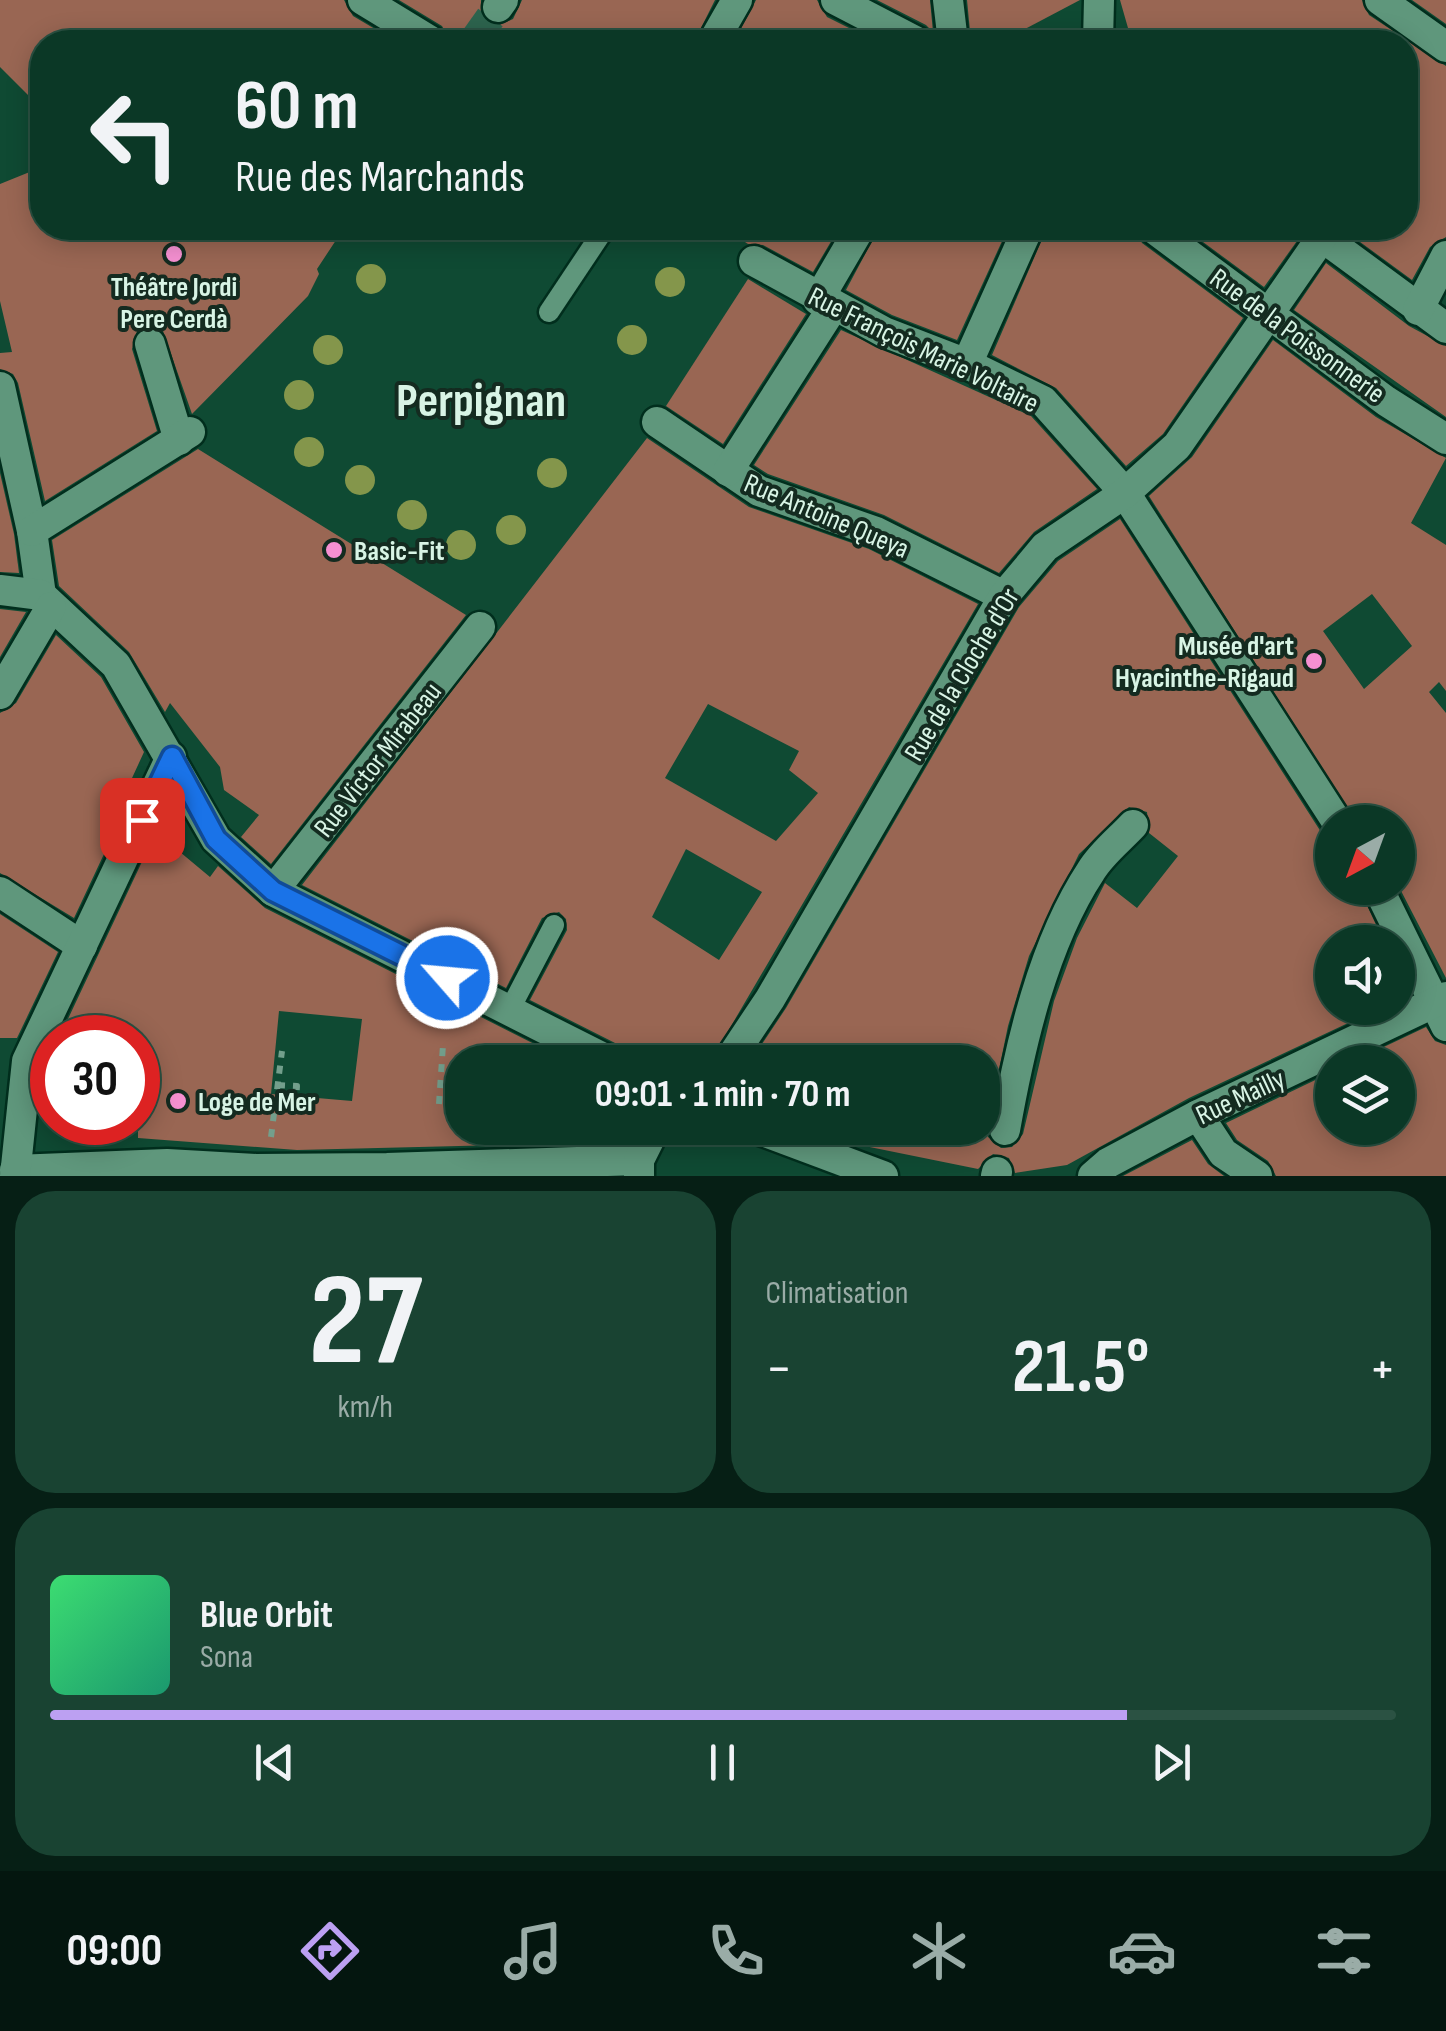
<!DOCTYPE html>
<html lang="fr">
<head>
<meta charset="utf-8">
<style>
  body { margin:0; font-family:"Sofia Sans Condensed",sans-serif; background:#194332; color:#f1f3f6; height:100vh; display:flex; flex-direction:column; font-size:38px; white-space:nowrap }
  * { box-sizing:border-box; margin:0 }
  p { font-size:32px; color:#9aaca7 }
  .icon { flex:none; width:55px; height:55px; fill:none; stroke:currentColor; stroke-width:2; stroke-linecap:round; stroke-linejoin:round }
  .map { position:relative; height:1176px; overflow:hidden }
  .drawer { display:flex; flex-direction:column; gap:15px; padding:15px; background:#061f15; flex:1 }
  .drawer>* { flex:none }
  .hud { position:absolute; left:30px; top:30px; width:1388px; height:210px; border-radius:40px; box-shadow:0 5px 25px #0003,0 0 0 2px #2b5243; background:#0b3826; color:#f1f3f6; overflow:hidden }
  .needle { width:65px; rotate:221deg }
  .buttons { position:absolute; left:1315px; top:805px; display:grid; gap:20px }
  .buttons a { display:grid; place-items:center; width:100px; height:100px; border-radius:50%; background:#0b3826; box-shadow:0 5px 25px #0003,0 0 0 2px #2b5243; font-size:50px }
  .speed { position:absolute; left:30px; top:1015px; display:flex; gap:20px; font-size:50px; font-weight:700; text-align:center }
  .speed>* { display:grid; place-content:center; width:130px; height:130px; border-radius:50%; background:#0b3826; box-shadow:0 5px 25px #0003,0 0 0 2px #2b5243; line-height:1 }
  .speed .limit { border:15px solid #d22; background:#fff; color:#111 }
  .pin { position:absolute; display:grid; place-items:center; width:85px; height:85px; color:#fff; margin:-42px; border-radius:20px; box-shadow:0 5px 15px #0006 }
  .me { position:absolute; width:110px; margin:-55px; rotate:297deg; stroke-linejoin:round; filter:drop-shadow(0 0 8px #0008) }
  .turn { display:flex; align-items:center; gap:35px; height:210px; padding:0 40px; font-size:45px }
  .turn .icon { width:130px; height:130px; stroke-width:2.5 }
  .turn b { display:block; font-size:70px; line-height:85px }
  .big { font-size:75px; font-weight:700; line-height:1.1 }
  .drawer .card { flex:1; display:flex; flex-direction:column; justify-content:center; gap:15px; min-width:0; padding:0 35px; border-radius:40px; background:#194332 }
  .drawer .dial { align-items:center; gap:0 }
  .dial b { font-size:130px; line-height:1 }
  .song { display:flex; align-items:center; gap:30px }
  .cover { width:120px; height:120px; border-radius:15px; background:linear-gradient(135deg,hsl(140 70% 55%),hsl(160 70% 35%)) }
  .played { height:10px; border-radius:5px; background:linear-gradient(90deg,#bca0f2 80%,#2b5243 80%) }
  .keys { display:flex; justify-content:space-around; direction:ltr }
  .heat { display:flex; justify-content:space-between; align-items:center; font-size:55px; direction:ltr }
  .drawer .tiles { flex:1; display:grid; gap:15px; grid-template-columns:1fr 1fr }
  .card:last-child { grid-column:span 2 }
  .trip { position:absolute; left:445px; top:1045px; width:555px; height:100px; border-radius:40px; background:#0b3826; box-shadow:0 5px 25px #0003,0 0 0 2px #2b5243; font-weight:700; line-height:100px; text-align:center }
  .dock { display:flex; height:160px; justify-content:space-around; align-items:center; background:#04160f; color:#9aaca7 }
  .dock .icon { width:70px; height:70px }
  .dock .active { color:#bca0f2 }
  .dock b { font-size:45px; color:#f1f3f6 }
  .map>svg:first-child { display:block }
  .building { fill:#996653; fill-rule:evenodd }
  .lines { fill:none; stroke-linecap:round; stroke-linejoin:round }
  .street-tunnel { stroke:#2d644e; stroke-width:30; stroke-dasharray:30 15; stroke-linecap:butt }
  .lane-casing { stroke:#012e1d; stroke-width:25 }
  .street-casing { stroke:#012e1d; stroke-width:35 }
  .path { stroke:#739f8c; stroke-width:6; stroke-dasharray:8 8; stroke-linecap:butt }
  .lane { stroke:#5f977c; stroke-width:20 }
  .street { stroke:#5f977c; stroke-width:30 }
  .tree { fill:#84964b }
  .route-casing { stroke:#114b97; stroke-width:25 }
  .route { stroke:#1a73e8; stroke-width:18 }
  .poi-dot { fill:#f590d1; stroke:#142b20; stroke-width:4 }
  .labels { text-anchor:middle; stroke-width:8; stroke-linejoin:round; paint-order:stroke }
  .poi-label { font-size:28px; font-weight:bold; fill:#d8f4e5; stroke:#142b20; text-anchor:start }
  .street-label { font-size:28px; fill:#d8f4e5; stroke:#142b20 }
  .town-label { font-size:48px; font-weight:bold; fill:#d8f4e5; stroke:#142b20 }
</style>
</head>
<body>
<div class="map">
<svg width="1446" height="1176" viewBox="0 0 1446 1176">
  <rect width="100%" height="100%" fill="#0f4a33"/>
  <g class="building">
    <path d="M0,0H344L353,16L397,42H42V109L0,67Z"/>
    <path d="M399,0H481V16L497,26L513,19L522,0H715L694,42H451L442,26Z"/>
    <path d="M756,0H817L827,17L877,42H734Z"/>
    <path d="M877,0H930L933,32L926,25Z"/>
    <path d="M967,0H1080L1006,39L971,42Z"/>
    <path d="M1120,0H1362L1369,15L1446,66V237L1430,247L1412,280L1341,228H1405V42H1132Z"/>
    <path d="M1412,0H1446V24Z"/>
    <path d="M42,167V228H344L317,269L319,274L308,296L192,414L163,331L153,326L137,331L132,349L157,431L45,501L18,383L13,374L0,369V353L12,352L0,301V184Z"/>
    <path d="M724,228H839L813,272L763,245L748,244Z"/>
    <path d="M879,228H1008L957,340L892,315L846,290Z"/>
    <path d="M1047,228H1134L1142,243L1243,318L1163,434L1126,466L1056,388L992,355Z"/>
    <path d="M1184,228H1291L1297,241L1264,287Z"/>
    <path d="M1326,263L1409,326L1446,346V417L1294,310Z"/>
    <path d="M748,279L806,314L723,444L666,406Z"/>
    <path d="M841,330L1031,416L1097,489L1034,532L999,573L884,515L768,474L754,465Z"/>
    <path d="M1273,340L1376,417L1446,458L1411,523L1446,545V691L1439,682L1429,692L1446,713V978L1398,885V822H1356L1149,496L1192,457ZM1372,594L1412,646L1364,689L1323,631Z"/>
    <path d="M647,438L749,507L869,549L978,604L710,1062H630L619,1045L530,1000L567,930L566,919L559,912L542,918L506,988L302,885ZM708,704L799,751L789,770L818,793L776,841L665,778ZM686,849L762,892L719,960L652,917Z"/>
    <path d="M198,449L466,615L271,864L241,837L259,815L224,790L220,767L170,703L165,712L129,652L59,586L52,540Z"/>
    <path d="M0,473L14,534L19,573L0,572Z"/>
    <path d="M1120,519L1321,832L1332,840V888H1359L1384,942H1332V1008H1380L1189,1098L1067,1165L1015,1173L1009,1158L993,1154L978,1169L845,1142L846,1128H982V1062H750L786,1008L1019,607L1058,561ZM1129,807L1147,812L1149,833L1178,856L1137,908L1105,883L1077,938L1054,1001L1023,1134L1012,1147L1001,1148L988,1137L987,1127L1008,1026L1029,956L1079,854Z"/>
    <path d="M0,609L26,612L0,657Z"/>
    <path d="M56,635L101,677L144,752L121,802L126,807L74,918L0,873V713L16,703Z"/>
    <path d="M156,832L210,877L218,866L265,908L570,1062H462V1128H627L623,1142L297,1150L138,1138V1038H59ZM279,1011L362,1019L352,1101L271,1094Z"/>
    <path d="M0,914L58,952L17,1038H0Z"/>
    <path d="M1426,1027L1435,1041L1446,1045V1176H1276L1268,1161L1237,1140L1226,1123L1332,1072V1128H1398V1062H1352Z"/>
    <path d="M1192,1140L1208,1164L1224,1176H1123Z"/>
  </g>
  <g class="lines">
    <path class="street-tunnel" d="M473,42L498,7"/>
    <g class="lane-casing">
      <g id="lane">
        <path d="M549,312L605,228"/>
        <path d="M510,1009L554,925"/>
      </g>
    </g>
    <g class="street-casing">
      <g id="street">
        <path d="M363,0L432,42"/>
        <path d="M836,0L917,42"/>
        <path d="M948,0L953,42"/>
        <path d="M1380,0L1446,47"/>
        <path d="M498,7L503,0"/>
        <path d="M713,42L737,0"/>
        <path d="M1098,42L1099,0"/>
        <path d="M1153,228L1386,401L1446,439"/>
        <path d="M1310,228L1446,328"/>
        <path d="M754,261L884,332L967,364L1043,401L1125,493L1337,822"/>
        <path d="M818,300L860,228"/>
        <path d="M1418,310L1446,256"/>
        <path d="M150,344L179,440"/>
        <path d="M967,364L1028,228"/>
        <path d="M0,387L32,531L41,595"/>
        <path d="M657,422L759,491L876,532L1004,596"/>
        <path d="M728,471L833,307"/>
        <path d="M32,531L190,432"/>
        <path d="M0,590L41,595L116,665L216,839L273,891L611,1062"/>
        <path d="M0,694L51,607"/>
        <path d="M1378,888L1446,1026"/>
        <path d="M273,891L480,627"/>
        <path d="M0,892L82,946"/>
        <path d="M728,1062L770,999L1004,596L1045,547L1125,493L1177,446L1322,237"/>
        <path d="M1198,1115L1223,1153L1257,1176"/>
        <path d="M755,1128L883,1176"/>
        <path d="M1005,1130C1020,1045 1043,944 1091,871C1101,854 1119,840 1133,825"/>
        <path d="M15,1170L167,1164L256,1169L387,1168L639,1160"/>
        <path d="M15,1176L27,1061L171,757"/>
        <path d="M639,1176V1160L655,1128"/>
        <path d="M996,1176L997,1172"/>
        <path d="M1093,1176L1108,1163L1198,1115L1446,997"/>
      </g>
    </g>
    <g class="path">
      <path d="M277,1085L297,1086L295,1114"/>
      <path d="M439,1104L443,1045"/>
      <path d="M271,1137L282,1051"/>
    </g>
    <use href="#lane" class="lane"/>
    <use href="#street" class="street"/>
  </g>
  <g class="tree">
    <circle cx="371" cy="279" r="15"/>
    <circle cx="670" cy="282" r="15"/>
    <circle cx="632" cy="340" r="15"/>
    <circle cx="328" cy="350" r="15"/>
    <circle cx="299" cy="395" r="15"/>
    <circle cx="309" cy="452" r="15"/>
    <circle cx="552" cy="473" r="15"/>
    <circle cx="360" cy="480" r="15"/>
    <circle cx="412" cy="515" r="15"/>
    <circle cx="511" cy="530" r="15"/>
    <circle cx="461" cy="545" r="15"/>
  </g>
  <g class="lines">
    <g class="route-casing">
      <path id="route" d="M142,820L172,757L216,839L273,891L447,978"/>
    </g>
    <use href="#route" class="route"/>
  </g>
  <g class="poi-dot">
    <circle cx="174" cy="254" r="10"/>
    <circle cx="334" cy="550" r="10"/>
    <circle cx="1314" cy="661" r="10"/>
    <circle cx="178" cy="1101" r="10"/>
  </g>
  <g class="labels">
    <g class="poi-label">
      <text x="174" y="296" text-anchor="middle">Théâtre Jordi<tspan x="174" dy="32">Pere Cerdà</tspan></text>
      <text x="354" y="560">Basic-Fit</text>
      <text x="1294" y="655" text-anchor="end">Musée d'art<tspan x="1294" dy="32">Hyacinthe-Rigaud</tspan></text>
      <text x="198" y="1111">Loge de Mer</text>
    </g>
    <g class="street-label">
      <text transform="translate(1298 335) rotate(36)" y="10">Rue de la Poissonnerie</text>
      <text transform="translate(924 349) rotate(26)" y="10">Rue François Marie Voltaire</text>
      <text transform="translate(827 515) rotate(23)" y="10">Rue Antoine Queya</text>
      <text transform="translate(961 674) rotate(-59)" y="10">Rue de la Cloche d'Or</text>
      <text transform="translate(377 759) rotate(-52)" y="10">Rue Victor Mirabeau</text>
      <text transform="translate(1240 1096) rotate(-25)" y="10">Rue Mailly</text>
    </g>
    <g class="town-label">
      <text x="481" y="416">Perpignan</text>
    </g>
  </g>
</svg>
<div class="buttons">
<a><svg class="needle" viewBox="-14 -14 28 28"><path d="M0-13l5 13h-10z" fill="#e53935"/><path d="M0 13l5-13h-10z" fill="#9aaca7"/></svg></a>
<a><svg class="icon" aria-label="sound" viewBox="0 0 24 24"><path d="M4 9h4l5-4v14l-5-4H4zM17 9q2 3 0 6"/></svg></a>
<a><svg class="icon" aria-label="layers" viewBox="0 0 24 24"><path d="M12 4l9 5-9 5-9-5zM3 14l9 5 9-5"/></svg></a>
</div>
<div class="speed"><div class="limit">30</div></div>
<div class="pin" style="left:142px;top:820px;background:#d93025"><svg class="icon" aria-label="arrive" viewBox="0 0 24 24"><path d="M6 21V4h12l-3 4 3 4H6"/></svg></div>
<svg class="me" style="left:447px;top:978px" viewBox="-20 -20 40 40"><circle r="17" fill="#1a73e8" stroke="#fff" stroke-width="3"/><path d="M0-11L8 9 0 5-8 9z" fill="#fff"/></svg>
<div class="trip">09:01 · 1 min · 70 m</div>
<div class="hud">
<div class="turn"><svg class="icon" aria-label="left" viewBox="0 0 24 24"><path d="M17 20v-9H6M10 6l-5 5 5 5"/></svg><div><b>60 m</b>Rue des Marchands</div></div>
</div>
</div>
<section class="drawer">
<div class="tiles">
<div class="card dial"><b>27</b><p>km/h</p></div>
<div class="card"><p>Climatisation</p>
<div class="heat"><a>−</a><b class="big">21.5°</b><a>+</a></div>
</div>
<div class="card">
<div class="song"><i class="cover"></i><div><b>Blue Orbit</b><p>Sona</p></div></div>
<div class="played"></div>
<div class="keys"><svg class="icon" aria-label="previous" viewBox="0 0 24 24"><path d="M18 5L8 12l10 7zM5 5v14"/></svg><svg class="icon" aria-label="pause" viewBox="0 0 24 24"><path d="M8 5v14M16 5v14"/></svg><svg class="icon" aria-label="next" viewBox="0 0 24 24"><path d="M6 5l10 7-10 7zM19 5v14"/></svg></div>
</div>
</div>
</section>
<nav class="dock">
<b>09:00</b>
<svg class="icon active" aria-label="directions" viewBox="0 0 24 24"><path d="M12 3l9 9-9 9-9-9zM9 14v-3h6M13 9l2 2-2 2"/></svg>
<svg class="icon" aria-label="music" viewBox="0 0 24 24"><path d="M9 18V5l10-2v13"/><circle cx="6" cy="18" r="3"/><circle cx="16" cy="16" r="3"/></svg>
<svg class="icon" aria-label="phone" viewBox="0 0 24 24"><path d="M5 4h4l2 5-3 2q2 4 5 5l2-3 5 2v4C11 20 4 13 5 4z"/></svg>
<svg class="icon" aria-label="climate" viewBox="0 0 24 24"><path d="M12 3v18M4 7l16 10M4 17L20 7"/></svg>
<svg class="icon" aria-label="car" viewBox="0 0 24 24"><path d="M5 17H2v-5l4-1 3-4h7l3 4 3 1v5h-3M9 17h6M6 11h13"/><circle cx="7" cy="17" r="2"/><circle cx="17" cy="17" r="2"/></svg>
<svg class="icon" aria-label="filters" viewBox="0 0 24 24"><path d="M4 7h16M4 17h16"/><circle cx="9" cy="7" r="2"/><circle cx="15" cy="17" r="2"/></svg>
</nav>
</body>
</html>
